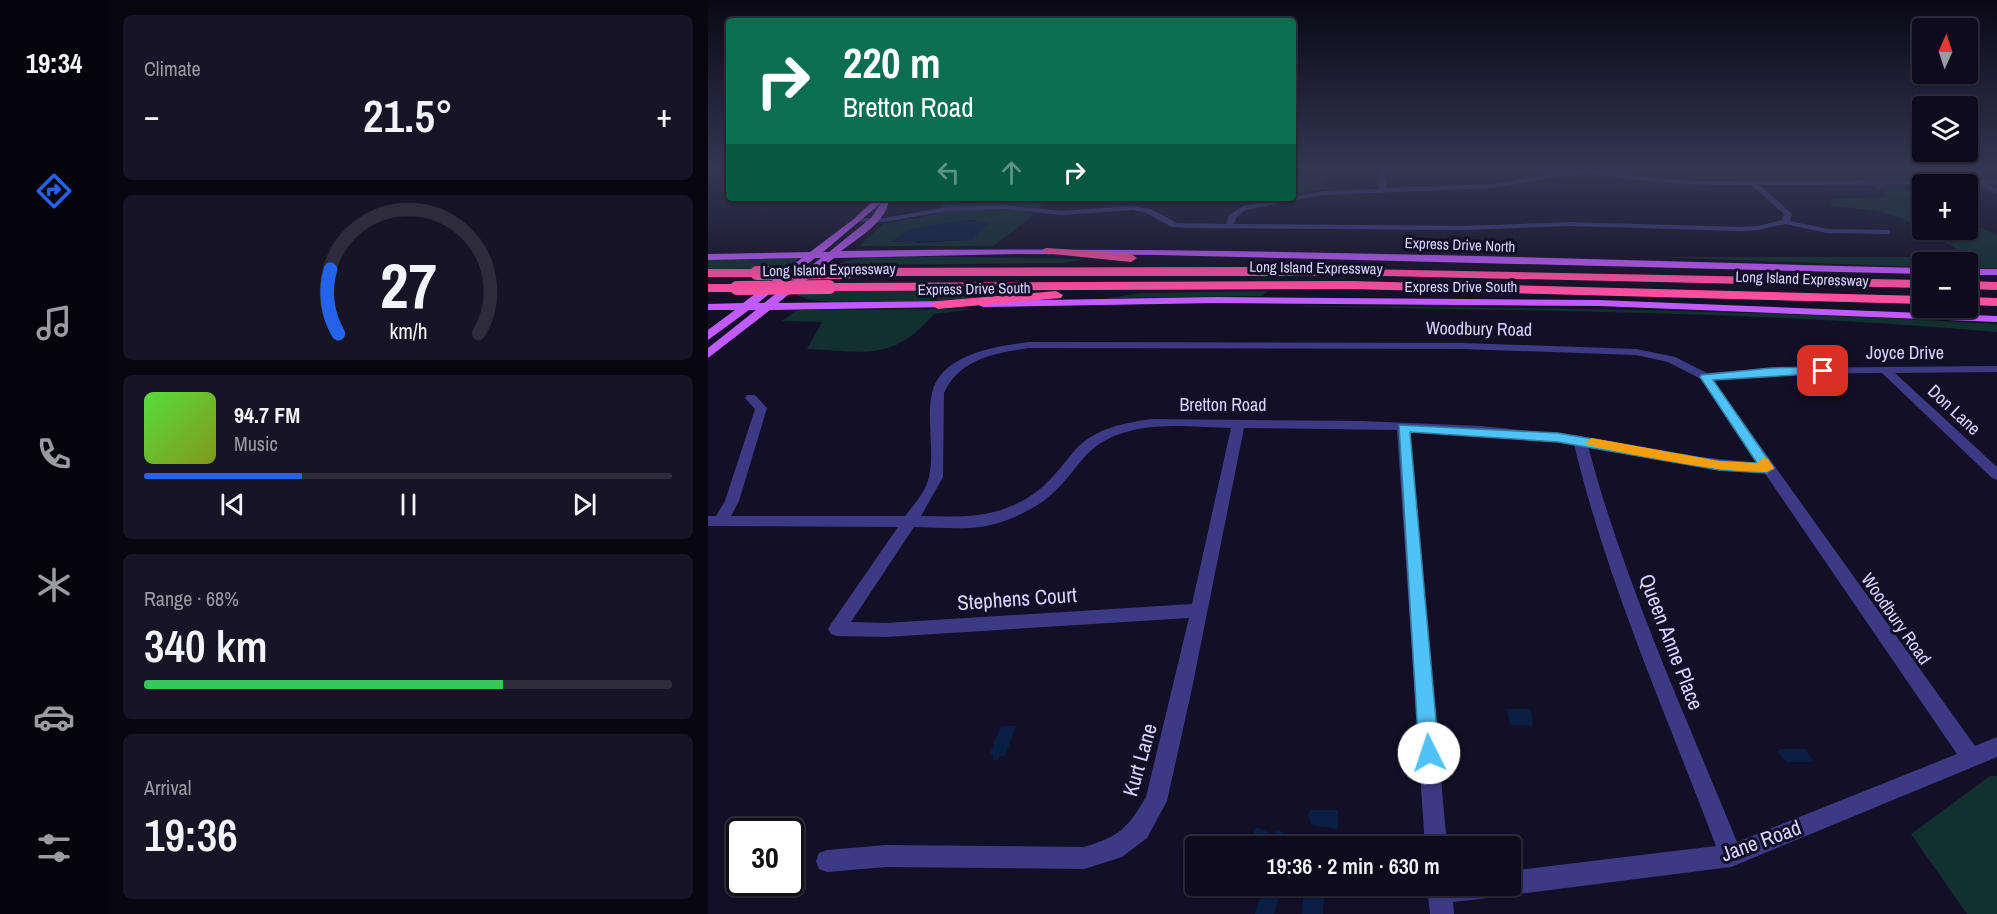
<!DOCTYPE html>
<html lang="en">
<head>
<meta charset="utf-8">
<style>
  body { margin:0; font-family:"Archivo Narrow",sans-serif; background:#171425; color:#f1f3f6; height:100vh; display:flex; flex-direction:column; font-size:22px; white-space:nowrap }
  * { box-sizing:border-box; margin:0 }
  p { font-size:20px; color:#9b9ba3 }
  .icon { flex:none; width:33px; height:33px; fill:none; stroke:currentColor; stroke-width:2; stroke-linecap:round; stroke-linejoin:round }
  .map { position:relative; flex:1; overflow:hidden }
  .sheet { display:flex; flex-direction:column; gap:15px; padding:15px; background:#08060f; width:600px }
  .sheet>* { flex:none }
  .hud { position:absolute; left:18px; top:18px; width:570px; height:183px; border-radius:6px; box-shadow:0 2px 4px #0004,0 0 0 2px #2e2b3b; background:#0b6e4f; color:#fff; overflow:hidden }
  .needle { width:39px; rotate:3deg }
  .buttons { position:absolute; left:1204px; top:18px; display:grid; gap:12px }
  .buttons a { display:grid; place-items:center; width:66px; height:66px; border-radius:6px; background:#0e0b1c; box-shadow:0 2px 4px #0004,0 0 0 2px #2e2b3b; font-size:30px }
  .speed { position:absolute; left:18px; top:818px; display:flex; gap:12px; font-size:30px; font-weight:700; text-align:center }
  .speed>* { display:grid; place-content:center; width:78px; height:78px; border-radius:50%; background:#0e0b1c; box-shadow:0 2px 4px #0004,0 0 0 2px #2e2b3b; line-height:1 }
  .speed .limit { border:3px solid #111; border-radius:9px; background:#fff; color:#111 }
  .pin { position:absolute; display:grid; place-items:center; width:51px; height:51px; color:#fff; margin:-26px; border-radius:12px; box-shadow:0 3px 9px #0006 }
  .me { position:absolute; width:66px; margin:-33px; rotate:356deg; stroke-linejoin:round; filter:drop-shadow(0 0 4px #0008) }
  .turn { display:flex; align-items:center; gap:21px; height:126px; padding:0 18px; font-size:27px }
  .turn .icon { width:78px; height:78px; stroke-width:2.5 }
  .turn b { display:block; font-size:42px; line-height:51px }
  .lanes { display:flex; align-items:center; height:57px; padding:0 18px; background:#0003; justify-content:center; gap:30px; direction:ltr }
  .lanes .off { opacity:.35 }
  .big { font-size:45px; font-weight:600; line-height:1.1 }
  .sheet .card { flex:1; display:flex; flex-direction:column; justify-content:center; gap:9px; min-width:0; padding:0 21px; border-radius:9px; background:#171425 }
  .sheet .dial { align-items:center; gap:0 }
  .dial svg { height:156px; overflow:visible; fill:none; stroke:#2e2b3b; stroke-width:7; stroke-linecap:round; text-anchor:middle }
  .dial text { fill:#f1f3f6; stroke:none }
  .song { display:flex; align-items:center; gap:18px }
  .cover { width:72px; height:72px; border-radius:9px; background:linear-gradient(135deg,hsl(110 70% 55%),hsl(70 70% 35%)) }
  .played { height:6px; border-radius:3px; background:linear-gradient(90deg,#2563eb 30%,#2e2b3b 30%) }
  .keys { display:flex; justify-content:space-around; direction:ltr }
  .heat { display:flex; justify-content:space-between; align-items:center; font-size:33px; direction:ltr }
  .charge { height:9px; border-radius:4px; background:linear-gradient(90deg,#34c759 68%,#2e2b3b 0) }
  .trip { position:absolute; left:477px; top:836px; width:336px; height:60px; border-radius:6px; background:#0e0b1c; box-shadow:0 2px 4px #0004,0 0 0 2px #2e2b3b; font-weight:600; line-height:60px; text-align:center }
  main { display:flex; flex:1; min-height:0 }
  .dock { display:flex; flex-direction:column; width:108px; justify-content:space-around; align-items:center; background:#06040b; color:#9b9ba3 }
  .dock .icon { width:42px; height:42px }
  .dock .selected { color:#2563eb }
  .dock b { font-size:27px; color:#f1f3f6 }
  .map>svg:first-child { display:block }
  .green { fill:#12302f; fill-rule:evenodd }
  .water { fill:#0a1f44 }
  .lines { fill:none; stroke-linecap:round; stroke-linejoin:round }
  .minor { fill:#3d3a85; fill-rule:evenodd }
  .major { fill:#c25bff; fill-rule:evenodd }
  .highway { fill:#ff4fa3; fill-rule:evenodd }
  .highway-bridge { stroke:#ff4fa3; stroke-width:14 }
  .route { fill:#4fc3f7; stroke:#337fa1; stroke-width:1.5 }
  .slow { fill:#f59e0b }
  .labels { text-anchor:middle; stroke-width:6; stroke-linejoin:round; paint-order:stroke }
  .far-street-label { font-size:15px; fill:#d9d4ff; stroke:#130f26 }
  .street-label { font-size:18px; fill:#d9d4ff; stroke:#130f26 }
  .near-street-label { font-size:21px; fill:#d9d4ff; stroke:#130f26 }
</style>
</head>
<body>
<main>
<nav class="dock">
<b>19:34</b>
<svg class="icon selected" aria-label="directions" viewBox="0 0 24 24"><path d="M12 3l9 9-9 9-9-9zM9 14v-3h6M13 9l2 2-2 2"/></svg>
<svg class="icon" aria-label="music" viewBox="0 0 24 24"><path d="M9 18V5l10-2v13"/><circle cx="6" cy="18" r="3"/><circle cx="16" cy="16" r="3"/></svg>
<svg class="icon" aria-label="phone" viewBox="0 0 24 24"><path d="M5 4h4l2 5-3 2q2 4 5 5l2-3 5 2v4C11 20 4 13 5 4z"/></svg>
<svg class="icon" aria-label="climate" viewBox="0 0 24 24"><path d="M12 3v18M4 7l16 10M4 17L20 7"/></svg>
<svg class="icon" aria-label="car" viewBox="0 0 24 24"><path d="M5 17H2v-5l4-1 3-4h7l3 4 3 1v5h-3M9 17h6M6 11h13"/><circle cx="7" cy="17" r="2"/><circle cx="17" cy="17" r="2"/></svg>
<svg class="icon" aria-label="filters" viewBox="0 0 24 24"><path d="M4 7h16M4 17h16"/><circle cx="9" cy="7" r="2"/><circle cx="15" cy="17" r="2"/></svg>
</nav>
<section class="sheet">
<div class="card"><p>Climate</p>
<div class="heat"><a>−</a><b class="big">21.5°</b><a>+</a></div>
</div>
<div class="card dial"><svg viewBox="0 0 100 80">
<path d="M14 69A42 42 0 1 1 86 69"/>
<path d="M14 69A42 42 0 0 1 10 36" stroke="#2563eb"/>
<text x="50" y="56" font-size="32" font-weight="700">27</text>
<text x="50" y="72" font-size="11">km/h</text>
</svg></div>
<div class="card">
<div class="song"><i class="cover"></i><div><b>94.7 FM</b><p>Music</p></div></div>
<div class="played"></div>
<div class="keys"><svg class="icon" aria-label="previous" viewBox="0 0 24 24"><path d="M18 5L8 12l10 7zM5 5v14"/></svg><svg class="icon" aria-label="pause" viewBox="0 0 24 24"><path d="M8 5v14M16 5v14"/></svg><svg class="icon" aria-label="next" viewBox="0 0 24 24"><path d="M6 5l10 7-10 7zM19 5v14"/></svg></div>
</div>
<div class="card"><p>Range · 68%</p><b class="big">340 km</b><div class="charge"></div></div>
<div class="card"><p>Arrival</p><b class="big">19:36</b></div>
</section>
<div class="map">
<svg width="1289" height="914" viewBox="0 0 1289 914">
  <rect width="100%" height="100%" fill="#130f26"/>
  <g class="green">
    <path d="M585,170H629V176L616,180L621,189L585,194Z"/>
    <path d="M1139,170H1196L1208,179H1155Z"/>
    <path d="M1164,185L1193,186L1215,198V229C1183,210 1158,209 1122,206L1126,199L1183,197Z"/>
    <path d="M237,198H338L330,209L304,204L232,208Z"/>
    <path d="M292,209L319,211L326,215L285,246H151L175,224L244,211ZM254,220H268L262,240L207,243L235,224Z"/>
    <path d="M1260,221L1289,235V268H1260V262H1215V267L947,257H1215L1249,249L1216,230H1260Z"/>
    <path d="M168,256L378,259L357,263L126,265L138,261Z"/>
    <path d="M0,259L90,258L91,259L81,268L0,269Z"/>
    <path d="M331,288C263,304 191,301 121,302L103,300L88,295L96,291Z"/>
    <path d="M560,291L554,296L400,298L434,293Z"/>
    <path d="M579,306C816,307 1052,310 1289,324V332C1053,311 816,311 579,306Z"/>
    <path d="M267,309L226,314C183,363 158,351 99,349L114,322L74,321L89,310Z"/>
    <path d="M1282,776H1289V914H1259L1203,834Z"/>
  </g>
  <g class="water">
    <path d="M254,220L281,223L263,240L183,242L199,230Z"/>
    <path d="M799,709H823L825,726L802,725Z"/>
    <path d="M293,726H308L297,756H292L290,760H285V755H281Z"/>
    <path d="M1071,749H1098L1105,762H1078L1069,751H1072Z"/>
    <path d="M603,810H630V829L603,825L600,814Z"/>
    <path d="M549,827L566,835L569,830L577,834L572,846H552L541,841Z"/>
    <path d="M596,885H617L615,914H594Z"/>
    <path d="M554,888L572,894L566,914H547Z"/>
  </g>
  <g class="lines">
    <g class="minor">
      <path d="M671,170H677L679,188L785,184L865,170H887L905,174L988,181L1259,180L1241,170H1249L1270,180H1289V184H1279L1289,189V194L1267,184L1052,185L1084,214L1082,221L1119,229L1182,230V234H1179L1119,233L1077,224L1050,230L1031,231L862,226L755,230L481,228L464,227L438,213L424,210L353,215L296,209L240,211L176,222H150L146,220L150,218H176L240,207L296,205L353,211L424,206L443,209L469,223L518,224L521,215L535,206L616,191L671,189ZM878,172C932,184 988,185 1043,185L1076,214L1074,220L1050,226L1031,227L862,222L755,226L526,224L528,218L537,210L616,195L785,188Z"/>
      <path d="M321,342L755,343L928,349L967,357L999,373L1063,368L1289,366V372L1187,373L1289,467V480L1284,478L1174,373L1063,374L1005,380L1267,746L1289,737V757L1023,867L802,895L797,893L789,897L745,902L746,914H722L719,885H802V871L1008,846C958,714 899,582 866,444L773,434L702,430L739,846H717L689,430L536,428L483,693L459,801L439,838L414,857L376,869L178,867L119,872L111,869L108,861L111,853L119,850L178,845L376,847C412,836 419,829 438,797L481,618L178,637L129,636L123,634L120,629L123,624L190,527L0,526V516H8L17,501L47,409L37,398L39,395H47L59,408L31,501L23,516H197C206,505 218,491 221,477C227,450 218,420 224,393C233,354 288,346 321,342ZM321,348L755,349L928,355L960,362L993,379L1050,463L982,456L872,436L773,426L653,421L444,419C416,423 388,428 368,449C354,465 342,483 324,495C288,519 254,517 213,516L235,477L236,393C251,359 287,353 321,348ZM473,426L523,428L484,604L178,623L143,622L206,527C227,527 250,530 271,527C290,525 314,515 331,504C348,493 360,477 373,461C398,430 435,426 473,426ZM880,446L982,465L1056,472L1249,754L1029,842C976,712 916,582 880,446Z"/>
    </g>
    <g class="major">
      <path d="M168,198H181C181,220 149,239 133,251C494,245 854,259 1215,268V274L449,255L310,254L126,258L70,303L242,301L248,304L242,307L62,310L0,358V348L48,310H41L0,340V330L27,310H0V304L35,303L94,258L0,260V254L102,252L147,218ZM173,203L163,218L121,252H115ZM107,258H113L56,303H50Z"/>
      <rect x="1260" y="269" width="29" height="6"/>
      <path d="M508,297L891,300L1289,316V322L891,306L508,303L275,307L269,304L275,301Z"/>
    </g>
    <g class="highway">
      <path d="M339,248L423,254L429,258L423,262L335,253V249Z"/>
      <path d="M543,267L1215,280V288L677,276H139L133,272L139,268Z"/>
      <path d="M0,269H49L55,273L49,277H0Z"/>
      <path d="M643,281L1215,296V304L643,289L121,291L115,287L121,283Z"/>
      <path d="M1260,281L1289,282V290L1260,289Z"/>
      <path d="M0,284H29L35,288L29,292H0Z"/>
      <path d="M348,291L355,295L353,298L230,309L223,305L230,301Z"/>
      <path d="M1260,297L1289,298V306L1260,305Z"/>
    </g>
    <g class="highway-bridge">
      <path d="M49,273L139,272"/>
      <path d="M29,288L121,287"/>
    </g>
  </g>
  <linearGradient id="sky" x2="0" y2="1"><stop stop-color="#0a0815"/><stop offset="0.57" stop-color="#333752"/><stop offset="1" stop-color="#333752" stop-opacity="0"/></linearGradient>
  <rect width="1289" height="298" fill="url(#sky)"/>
  <path class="route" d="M1115,367L1121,371L1120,373L1005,380L1066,468L1059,473L1011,470L850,442L702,432L731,753L728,760L721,763L714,760L711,753L691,425L850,433L1011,461L1049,463L992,377L993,375L1063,368Z"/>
  <path class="slow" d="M884,438L1011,461L1049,463L1055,458L1060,459L1066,468C1055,482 904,451 880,445L878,442Z"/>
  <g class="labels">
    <g class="far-street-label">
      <text transform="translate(752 245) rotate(2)" y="5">Express Drive North</text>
      <text transform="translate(608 268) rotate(1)" y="5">Long Island Expressway</text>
      <text transform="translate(121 270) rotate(-1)" y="5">Long Island Expressway</text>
      <text transform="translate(1094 279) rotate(2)" y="5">Long Island Expressway</text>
      <text x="753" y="292">Express Drive South</text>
      <text transform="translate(266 289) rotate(-1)" y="5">Express Drive South</text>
    </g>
    <g class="street-label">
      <text transform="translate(771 329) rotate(1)" y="6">Woodbury Road</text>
      <text x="1197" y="359">Joyce Drive</text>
      <text x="515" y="411">Bretton Road</text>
      <text transform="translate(1246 410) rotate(43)" y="6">Don Lane</text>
      <text transform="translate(1188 619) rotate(55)" y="6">Woodbury Road</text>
    </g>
    <g class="near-street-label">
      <text transform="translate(309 599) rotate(-4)" y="7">Stephens Court</text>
      <text transform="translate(963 642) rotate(69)" y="7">Queen Anne Place</text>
      <text transform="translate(432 760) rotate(-74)" y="7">Kurt Lane</text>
      <text transform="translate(1053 841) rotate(-20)" y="7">Jane Road</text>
    </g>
  </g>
</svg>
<div class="buttons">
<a><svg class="needle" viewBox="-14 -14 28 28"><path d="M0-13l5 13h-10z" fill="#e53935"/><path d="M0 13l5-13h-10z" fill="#9b9ba3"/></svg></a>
<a><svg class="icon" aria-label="layers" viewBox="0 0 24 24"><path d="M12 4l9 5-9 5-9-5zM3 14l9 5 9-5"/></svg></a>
<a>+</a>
<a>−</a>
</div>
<div class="speed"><div class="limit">30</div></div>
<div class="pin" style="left:1115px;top:371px;background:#d93025"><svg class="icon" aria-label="arrive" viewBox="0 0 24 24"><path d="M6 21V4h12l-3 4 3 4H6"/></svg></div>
<svg class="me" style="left:721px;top:753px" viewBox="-20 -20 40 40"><circle r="19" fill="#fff"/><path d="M0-13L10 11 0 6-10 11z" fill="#4fc3f7"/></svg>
<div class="trip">19:36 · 2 min · 630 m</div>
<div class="hud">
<div class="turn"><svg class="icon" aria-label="right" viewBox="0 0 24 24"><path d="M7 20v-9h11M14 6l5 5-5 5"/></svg><div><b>220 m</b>Bretton Road</div></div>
<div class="lanes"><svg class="icon off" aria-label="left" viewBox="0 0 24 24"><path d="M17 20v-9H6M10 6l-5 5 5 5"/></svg><svg class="icon off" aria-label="ahead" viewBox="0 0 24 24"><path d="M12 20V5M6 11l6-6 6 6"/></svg><svg class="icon" aria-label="right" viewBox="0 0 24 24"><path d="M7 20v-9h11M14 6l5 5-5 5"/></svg></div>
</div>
</div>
</main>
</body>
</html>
